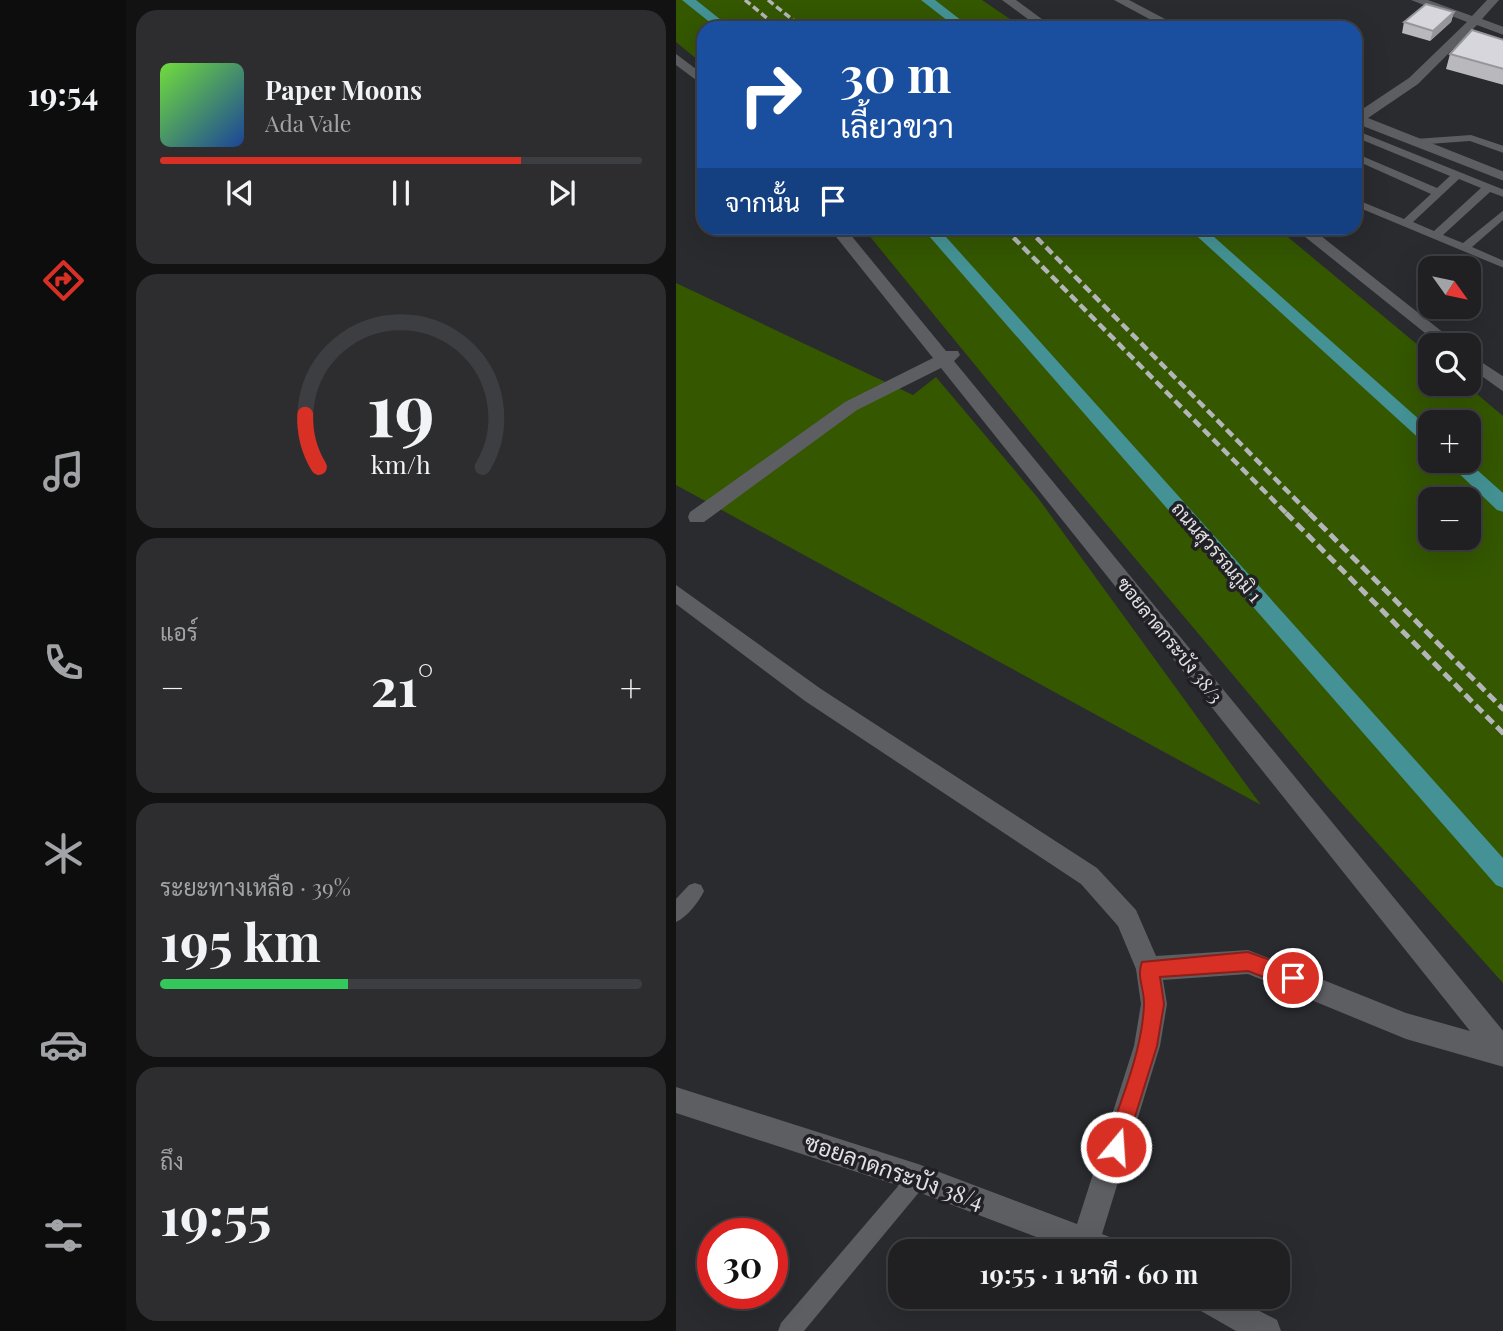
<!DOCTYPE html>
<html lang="th">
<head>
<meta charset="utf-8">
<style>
  body { margin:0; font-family:"Playfair Display",Sarabun,serif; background:#2d2d30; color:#f1f3f6; height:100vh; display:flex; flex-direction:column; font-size:26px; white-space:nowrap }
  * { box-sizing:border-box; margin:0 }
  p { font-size:23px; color:#a2a3a6 }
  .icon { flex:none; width:38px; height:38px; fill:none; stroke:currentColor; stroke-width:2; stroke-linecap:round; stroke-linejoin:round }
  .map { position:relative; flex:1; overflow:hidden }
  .details { display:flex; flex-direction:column; gap:10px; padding:10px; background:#121213; width:550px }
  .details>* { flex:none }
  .banner { position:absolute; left:21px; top:21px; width:665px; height:214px; border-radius:21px; box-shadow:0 7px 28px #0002,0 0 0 2px #3d3e41; background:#1a4fa0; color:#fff; overflow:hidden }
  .needle { width:46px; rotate:123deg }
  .tools { position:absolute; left:742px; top:256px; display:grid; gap:14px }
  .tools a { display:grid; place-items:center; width:63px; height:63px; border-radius:14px; background:#202023; box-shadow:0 7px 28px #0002,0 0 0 2px #3d3e41; font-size:35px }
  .speed { position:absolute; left:21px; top:1218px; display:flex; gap:14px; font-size:35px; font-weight:700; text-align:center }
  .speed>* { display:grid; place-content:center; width:91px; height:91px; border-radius:50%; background:#202023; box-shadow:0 7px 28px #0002,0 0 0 2px #3d3e41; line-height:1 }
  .speed .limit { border:10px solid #d22; background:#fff; color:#111 }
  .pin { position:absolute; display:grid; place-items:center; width:60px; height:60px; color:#fff; margin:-30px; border:4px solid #fff; border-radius:50%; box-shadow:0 2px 7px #0007 }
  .me { position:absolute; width:77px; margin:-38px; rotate:18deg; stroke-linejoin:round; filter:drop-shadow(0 0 5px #0008) }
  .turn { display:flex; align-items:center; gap:24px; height:147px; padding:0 28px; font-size:32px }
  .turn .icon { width:91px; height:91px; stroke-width:2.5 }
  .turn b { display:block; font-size:49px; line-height:60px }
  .then { display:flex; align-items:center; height:66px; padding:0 28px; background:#0003; gap:14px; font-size:26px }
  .big { font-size:52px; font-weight:700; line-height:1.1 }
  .details .card { flex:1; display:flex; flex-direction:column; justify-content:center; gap:10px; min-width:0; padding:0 24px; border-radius:21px; background:#2d2d30 }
  .details .dial { align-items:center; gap:0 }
  .dial svg { height:182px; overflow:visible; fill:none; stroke:#3d3e41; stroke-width:7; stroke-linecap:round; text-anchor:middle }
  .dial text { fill:#f1f3f6; stroke:none }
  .song { display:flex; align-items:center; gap:21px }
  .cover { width:84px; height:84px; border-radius:10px; background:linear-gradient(135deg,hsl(100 70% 55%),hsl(220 70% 35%)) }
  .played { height:7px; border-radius:4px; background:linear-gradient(90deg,#d93025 75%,#3d3e41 75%) }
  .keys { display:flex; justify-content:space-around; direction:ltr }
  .heat { display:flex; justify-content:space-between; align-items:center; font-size:38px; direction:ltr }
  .charge { height:10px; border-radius:5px; background:linear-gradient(90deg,#34c759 39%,#3d3e41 0) }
  .trip { position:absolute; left:212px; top:1239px; width:402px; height:70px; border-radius:21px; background:#202023; box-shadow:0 7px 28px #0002,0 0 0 2px #3d3e41; font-weight:700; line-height:70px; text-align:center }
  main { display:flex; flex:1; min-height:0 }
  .dock { display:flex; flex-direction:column; width:126px; justify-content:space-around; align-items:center; background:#0d0d0e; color:#a2a3a6 }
  .dock .icon { width:49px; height:49px }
  .dock .current { color:#d93025 }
  .dock b { font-size:32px; color:#f1f3f6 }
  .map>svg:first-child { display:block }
  .green { fill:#345700; fill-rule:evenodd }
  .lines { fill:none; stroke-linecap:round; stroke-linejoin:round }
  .service { fill:#5d5e62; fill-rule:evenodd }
  .minor { fill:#5d5e62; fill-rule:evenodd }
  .trunk { fill:#449295; fill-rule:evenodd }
  .rail-far2 { stroke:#b4b5b8; stroke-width:3.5; stroke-dasharray:7 3.5; stroke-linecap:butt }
  .rail-far1 { stroke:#b4b5b8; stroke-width:4.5; stroke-dasharray:9 4.5; stroke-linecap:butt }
  .rail { stroke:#b4b5b8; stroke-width:5; stroke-dasharray:10 5; stroke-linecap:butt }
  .wall { fill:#b8b8bd }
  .shaded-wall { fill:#96969a }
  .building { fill:#d6d6dc; stroke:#96969a; stroke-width:2 }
  .route { fill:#d93025; stroke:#8d1f18; stroke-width:2 }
  .labels { text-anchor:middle; stroke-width:7; stroke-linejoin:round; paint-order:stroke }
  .street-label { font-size:19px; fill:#e1e1e4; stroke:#212125 }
  .near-street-label { font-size:23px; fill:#e1e1e4; stroke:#212125 }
</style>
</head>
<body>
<main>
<nav class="dock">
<b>19:54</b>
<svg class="icon current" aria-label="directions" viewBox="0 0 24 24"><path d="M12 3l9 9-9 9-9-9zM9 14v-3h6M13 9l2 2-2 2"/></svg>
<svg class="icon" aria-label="music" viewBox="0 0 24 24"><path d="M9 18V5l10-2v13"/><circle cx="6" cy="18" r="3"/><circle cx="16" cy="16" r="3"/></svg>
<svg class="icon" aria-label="phone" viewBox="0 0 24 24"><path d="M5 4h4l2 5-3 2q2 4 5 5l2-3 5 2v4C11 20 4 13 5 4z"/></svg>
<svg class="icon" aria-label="climate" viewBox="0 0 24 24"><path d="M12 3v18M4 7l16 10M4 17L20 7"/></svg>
<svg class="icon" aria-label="car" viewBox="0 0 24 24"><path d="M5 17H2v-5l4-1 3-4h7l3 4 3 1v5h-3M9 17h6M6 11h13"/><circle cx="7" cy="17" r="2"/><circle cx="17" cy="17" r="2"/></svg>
<svg class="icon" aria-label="filters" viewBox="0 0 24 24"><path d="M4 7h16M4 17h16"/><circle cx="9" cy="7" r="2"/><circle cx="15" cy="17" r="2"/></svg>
</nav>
<section class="details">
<div class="card">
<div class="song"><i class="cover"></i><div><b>Paper Moons</b><p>Ada Vale</p></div></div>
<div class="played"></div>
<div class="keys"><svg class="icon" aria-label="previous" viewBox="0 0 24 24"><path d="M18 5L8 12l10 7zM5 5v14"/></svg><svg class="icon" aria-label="pause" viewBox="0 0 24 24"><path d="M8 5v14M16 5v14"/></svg><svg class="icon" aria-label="next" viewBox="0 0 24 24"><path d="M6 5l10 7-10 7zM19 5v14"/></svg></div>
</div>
<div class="card dial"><svg viewBox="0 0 100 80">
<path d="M14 69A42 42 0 1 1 86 69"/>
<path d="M14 69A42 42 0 0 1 8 46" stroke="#d93025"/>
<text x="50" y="56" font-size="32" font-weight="700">19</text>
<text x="50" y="72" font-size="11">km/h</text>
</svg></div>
<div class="card"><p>แอร์</p>
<div class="heat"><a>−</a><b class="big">21°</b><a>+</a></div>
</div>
<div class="card"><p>ระยะทางเหลือ · 39%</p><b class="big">195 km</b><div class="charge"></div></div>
<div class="card"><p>ถึง</p><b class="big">19:55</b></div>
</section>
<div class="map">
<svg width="828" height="1331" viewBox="0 0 828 1331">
  <rect width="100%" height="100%" fill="#2a2b2f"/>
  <g class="green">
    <path d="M0,0H306L347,28H28V65L0,42Z"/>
    <path d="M187,228H601L754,355V383H788L827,416V983L652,788L389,475ZM754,422H793V460H754ZM754,499H793V537H754Z"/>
    <path d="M0,283L237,395L260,377L362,498L585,805L0,485Z"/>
  </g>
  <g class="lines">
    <g class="service">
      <path d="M679,130L828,190V197L814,192L767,235L787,243L828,210V219L796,247L828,261V268L679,206V199L728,219L755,194L679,160V153L761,188L774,176L679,137ZM783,179L805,188L758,231L737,222Z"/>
      <path d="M795,135L828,146V153L794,141L739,145L734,142L739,139Z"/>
      <path d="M19,883L25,885L28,891C23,902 11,917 0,922V899L13,885Z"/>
      <path d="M242,1168L249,1171L252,1178L249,1185L128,1331H102L105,1323L235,1171Z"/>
    </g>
    <g class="minor">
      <path d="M326,0H340L378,28H364Z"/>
      <path d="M438,0H453L506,28H490Z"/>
      <path d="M735,0H752L796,16L811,0H823L806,19L828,27V35L801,25L742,84L692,118L828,172V181L679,123V114L733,78L791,22Z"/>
      <path d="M0,54L28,75V86L0,65Z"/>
      <path d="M153,228H169L270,351H282L284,355L278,361L828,1032V1067L730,1039L572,974L487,980L491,1004L484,1046L426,1234L444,1241L448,1251H397L242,1192L0,1113V1087L242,1164L401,1224L458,1046L465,1004L460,969L442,926L405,884L129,701L0,604V585L145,689L421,868L460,910L480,956L572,950L730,1013L794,1031L265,368L181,410L28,522H14L12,517L14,512L169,402L257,358Z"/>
      <path d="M618,228H635L783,345H764Z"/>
      <path d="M793,354L828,377V392L793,367Z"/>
      <path d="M513,1297H557L601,1320L605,1331H560L518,1307Z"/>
    </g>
    <g class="trunk">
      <path d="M6,0H20L55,28H41Z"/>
      <path d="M245,0H259L295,28H281Z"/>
      <path d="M246,228H262L828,859V888L820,885Z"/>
      <path d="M512,228H528L754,429V445L748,443Z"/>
      <path d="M769,460H790L828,494V512L821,510Z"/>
    </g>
    <g class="rail-far2">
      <path d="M69,0L103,28"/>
      <path d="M92,0L127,28"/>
    </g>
    <g class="rail-far1">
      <path d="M328,228L612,515"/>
      <path d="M351,228L635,515"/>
    </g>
    <g class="rail">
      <path d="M610,513L828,734"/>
      <path d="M633,513L828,710"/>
    </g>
  </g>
  <g class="wall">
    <path d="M778,12L775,22L754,41L726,33L728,22Z"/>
    <path d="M828,40V85L770,69L774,54Z"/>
  </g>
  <path class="shaded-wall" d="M778,12L775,22L754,41L757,31Z"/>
  <g class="building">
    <path d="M750,4L778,12L757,31L728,22Z"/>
    <path d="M796,30L828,40V69L774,54Z"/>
  </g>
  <path class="route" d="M572,952L624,971L626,978L624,985L617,988L572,971L484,977L488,1004L481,1046L447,1155L440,1158L433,1155L429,1147C444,1102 466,1053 468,1005C469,991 460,976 466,962Z"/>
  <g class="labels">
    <g class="street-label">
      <text transform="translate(541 552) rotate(49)" y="7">ถนนสุวรรณภูมิ 1</text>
      <text transform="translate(494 640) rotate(51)" y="7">ซอยลาดกระบัง 38/3</text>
    </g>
    <g class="near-street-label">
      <text transform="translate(218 1172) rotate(19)" y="8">ซอยลาดกระบัง 38/4</text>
    </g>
  </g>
</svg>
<div class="tools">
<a><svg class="needle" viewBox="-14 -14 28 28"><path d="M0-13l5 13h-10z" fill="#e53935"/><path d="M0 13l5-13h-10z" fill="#a2a3a6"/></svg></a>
<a><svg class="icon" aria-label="search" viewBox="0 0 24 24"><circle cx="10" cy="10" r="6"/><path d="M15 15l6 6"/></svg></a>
<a>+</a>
<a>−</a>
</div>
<div class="speed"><div class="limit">30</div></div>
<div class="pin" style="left:617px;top:978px;background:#d93025"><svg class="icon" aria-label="arrive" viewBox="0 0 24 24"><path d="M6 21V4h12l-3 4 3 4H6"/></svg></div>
<svg class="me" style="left:440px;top:1147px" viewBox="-20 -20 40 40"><circle r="17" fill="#d93025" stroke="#fff" stroke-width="3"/><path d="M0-11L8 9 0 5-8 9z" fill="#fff"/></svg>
<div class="trip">19:55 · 1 นาที · 60 m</div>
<div class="banner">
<div class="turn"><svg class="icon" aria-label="right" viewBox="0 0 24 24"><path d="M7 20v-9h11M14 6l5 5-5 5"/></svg><div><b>30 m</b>เลี้ยวขวา</div></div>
<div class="then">จากนั้น<svg class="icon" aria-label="arrive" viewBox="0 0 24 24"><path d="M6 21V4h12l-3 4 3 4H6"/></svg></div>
</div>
</div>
</main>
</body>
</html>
